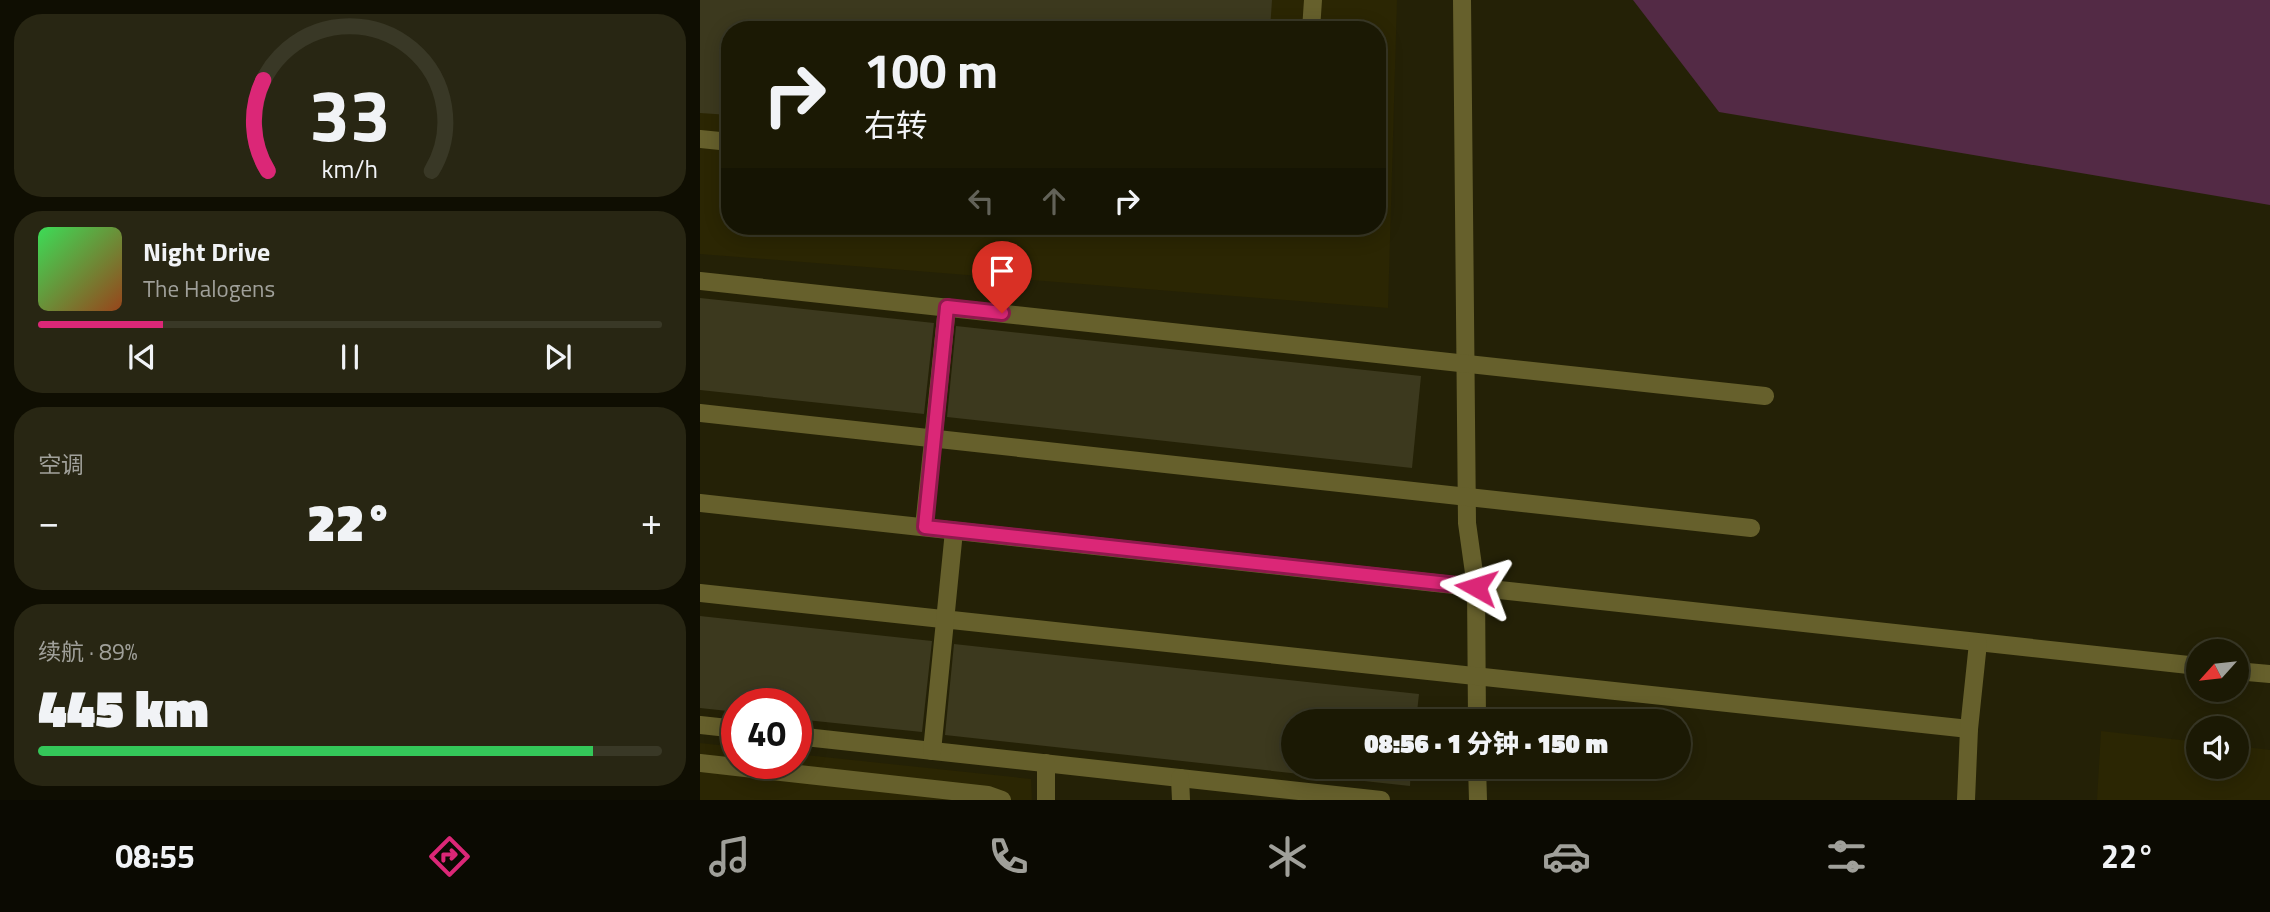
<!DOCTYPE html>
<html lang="zh">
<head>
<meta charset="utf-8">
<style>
  body { margin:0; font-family:"Titillium Web","Noto Sans SC",sans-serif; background:#282613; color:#f1f3f6; height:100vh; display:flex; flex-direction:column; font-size:26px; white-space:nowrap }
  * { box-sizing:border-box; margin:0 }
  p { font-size:23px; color:#a0a09a }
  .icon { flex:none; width:38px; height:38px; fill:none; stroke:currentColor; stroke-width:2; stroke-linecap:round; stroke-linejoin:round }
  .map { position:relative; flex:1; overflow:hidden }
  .panel { display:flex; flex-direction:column; gap:14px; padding:14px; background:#0f0e02; width:700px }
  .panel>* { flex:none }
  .top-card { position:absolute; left:21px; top:21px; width:665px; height:214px; border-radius:28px; box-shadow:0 4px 18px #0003,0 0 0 2px #393826; background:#1b1904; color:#f1f3f6; overflow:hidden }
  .needle { width:46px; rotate:243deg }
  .tools { position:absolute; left:1486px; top:639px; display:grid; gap:14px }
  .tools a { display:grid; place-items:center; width:63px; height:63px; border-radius:50%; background:#1b1904; box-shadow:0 4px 18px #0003,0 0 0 2px #393826; font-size:35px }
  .speed { position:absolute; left:21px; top:688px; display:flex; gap:14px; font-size:35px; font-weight:700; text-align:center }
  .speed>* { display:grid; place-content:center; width:91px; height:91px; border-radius:50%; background:#1b1904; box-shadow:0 4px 18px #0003,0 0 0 2px #393826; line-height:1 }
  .speed .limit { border:10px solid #d22; background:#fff; color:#111 }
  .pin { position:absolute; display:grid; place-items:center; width:60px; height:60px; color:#fff; margin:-72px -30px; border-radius:50% 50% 50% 0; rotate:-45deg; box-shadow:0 0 7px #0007 }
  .pin .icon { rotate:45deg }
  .me { position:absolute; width:77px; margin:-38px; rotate:276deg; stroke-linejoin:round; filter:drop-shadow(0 0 5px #0008) }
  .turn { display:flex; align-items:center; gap:24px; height:147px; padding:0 28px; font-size:32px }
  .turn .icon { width:91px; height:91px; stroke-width:2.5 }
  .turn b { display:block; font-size:49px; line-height:60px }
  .lanes { display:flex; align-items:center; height:66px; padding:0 28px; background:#0003; justify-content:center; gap:35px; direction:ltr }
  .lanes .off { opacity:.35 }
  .big { font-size:52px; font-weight:800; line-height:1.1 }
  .panel .card { flex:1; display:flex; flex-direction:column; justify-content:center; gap:10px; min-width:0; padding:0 24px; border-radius:28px; background:#282613 }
  .panel .dial { align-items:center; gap:0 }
  .dial svg { height:182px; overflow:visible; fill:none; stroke:#393826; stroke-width:7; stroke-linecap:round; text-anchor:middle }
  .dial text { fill:#f1f3f6; stroke:none }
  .song { display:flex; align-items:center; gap:21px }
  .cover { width:84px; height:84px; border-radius:10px; background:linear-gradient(135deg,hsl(130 70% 55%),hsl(20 70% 35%)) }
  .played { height:7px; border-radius:4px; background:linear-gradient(90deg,#db2777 20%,#393826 20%) }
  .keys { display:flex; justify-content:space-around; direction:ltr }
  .heat { display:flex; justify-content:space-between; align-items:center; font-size:38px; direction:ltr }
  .charge { height:10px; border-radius:5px; background:linear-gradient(90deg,#34c759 89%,#393826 0) }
  .trip { position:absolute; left:581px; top:709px; width:410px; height:70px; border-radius:35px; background:#1b1904; box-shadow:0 4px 18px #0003,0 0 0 2px #393826; font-weight:800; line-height:70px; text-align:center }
  .tabs { display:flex; height:112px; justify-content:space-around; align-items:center; background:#0b0a02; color:#a0a09a }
  .tabs .icon { width:49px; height:49px }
  .tabs .current { color:#db2777 }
  .tabs b { font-size:32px; color:#f1f3f6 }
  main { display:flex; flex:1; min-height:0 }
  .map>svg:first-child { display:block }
  .built { fill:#2b2603; fill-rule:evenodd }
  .green { fill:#532a45 }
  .building { fill:#3c391e }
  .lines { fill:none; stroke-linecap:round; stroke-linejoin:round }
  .minor { stroke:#66602c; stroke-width:18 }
  .route-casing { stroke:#8e194d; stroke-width:18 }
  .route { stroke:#db2777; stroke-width:12 }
</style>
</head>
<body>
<main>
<section class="panel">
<div class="card dial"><svg viewBox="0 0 100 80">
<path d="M14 69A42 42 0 1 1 86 69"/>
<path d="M14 69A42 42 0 0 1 12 29" stroke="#db2777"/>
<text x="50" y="56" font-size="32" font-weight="700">33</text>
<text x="50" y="72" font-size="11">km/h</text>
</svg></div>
<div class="card">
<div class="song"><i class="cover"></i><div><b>Night Drive</b><p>The Halogens</p></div></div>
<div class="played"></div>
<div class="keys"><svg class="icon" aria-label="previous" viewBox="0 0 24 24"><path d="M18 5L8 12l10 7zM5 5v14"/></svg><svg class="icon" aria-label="pause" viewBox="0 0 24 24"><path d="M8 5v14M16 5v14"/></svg><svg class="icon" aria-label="next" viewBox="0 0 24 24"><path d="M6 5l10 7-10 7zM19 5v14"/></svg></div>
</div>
<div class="card"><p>空调</p>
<div class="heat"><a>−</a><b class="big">22°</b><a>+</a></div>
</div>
<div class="card"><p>续航 · 89%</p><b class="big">445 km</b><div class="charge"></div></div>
</section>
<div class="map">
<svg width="1570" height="800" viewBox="0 0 1570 800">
  <rect width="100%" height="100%" fill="#242106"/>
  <g class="built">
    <path d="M0,0H697L688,308L0,254ZM30,30H677V226H30Z"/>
    <path d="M1401,731L1498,742V766H1536L1537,746L1570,750V800H1397Z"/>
    <path d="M0,743L37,747V763H96V754L331,779L332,800H0Z"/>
  </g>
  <path class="green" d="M933,0H1570V205L1019,112Z"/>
  <g class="building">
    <path d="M0,0H572L570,30H30V115L0,113Z"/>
    <path d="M0,298L234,323L224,414L0,390Z"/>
    <path d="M256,326L721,376L712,468L247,417Z"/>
    <path d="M0,616L232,641L222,732L96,719V704H37V712L0,708Z"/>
    <path d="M254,644L719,694L716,721H593V766H711L710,786L245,735Z"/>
  </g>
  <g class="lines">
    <g class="minor">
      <path d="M762,0L767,523L776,587L777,721"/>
      <path d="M611,30L613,0"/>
      <path d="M0,139L30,142"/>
      <path d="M0,281L1065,396"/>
      <path d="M0,413L1051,528"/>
      <path d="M0,503L1498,666"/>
      <path d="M224,527L247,307"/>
      <path d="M0,593L1269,729"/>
      <path d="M1536,671L1570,674"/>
      <path d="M0,725L37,729"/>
      <path d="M96,736L681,800"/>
      <path d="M232,751L254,531"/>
      <path d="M0,763L288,795L302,800"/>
      <path d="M346,763V800"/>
      <path d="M777,766L778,800"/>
      <path d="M480,778L481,800"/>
      <path d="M1266,800L1269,729L1278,643"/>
    </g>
  </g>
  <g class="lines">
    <g class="route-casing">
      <path id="route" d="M302,313L247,307L225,527L776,587"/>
    </g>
    <use href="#route" class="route"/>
  </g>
</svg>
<div class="tools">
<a><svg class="needle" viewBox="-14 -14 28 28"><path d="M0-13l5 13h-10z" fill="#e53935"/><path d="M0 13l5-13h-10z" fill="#a0a09a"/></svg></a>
<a><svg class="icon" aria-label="sound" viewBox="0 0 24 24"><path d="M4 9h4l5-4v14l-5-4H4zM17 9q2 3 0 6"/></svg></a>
</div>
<div class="speed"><div class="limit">40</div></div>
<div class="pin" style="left:302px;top:313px;background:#d93025"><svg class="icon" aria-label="arrive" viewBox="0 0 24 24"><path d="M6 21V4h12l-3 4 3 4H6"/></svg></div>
<svg class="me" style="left:776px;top:587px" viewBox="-20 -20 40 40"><path d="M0-17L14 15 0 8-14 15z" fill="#db2777" stroke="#fff" stroke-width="4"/></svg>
<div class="trip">08:56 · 1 分钟 · 150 m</div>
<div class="top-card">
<div class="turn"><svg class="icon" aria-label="right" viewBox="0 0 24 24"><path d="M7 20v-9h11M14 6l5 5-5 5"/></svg><div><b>100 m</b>右转</div></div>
<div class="lanes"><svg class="icon off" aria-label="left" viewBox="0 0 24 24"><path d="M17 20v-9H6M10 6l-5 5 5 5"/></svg><svg class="icon off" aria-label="ahead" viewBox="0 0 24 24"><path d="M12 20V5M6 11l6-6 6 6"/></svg><svg class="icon" aria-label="right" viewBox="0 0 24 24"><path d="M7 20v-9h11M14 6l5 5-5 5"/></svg></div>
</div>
</div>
</main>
<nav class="tabs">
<b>08:55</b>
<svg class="icon current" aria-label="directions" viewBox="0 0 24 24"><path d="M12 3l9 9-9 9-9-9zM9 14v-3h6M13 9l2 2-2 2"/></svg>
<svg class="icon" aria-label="music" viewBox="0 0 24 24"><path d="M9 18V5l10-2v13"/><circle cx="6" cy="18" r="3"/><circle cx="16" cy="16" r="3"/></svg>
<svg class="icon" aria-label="phone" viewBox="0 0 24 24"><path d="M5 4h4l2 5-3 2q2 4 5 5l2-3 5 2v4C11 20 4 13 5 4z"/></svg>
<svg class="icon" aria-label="climate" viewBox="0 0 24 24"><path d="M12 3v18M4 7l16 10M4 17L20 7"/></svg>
<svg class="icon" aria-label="car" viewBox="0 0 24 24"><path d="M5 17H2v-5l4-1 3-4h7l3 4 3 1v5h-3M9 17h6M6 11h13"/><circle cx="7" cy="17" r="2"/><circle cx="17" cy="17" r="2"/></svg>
<svg class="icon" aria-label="filters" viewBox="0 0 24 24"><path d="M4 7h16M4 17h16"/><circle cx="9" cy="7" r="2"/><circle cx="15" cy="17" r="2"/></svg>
<b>22°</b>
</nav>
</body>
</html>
